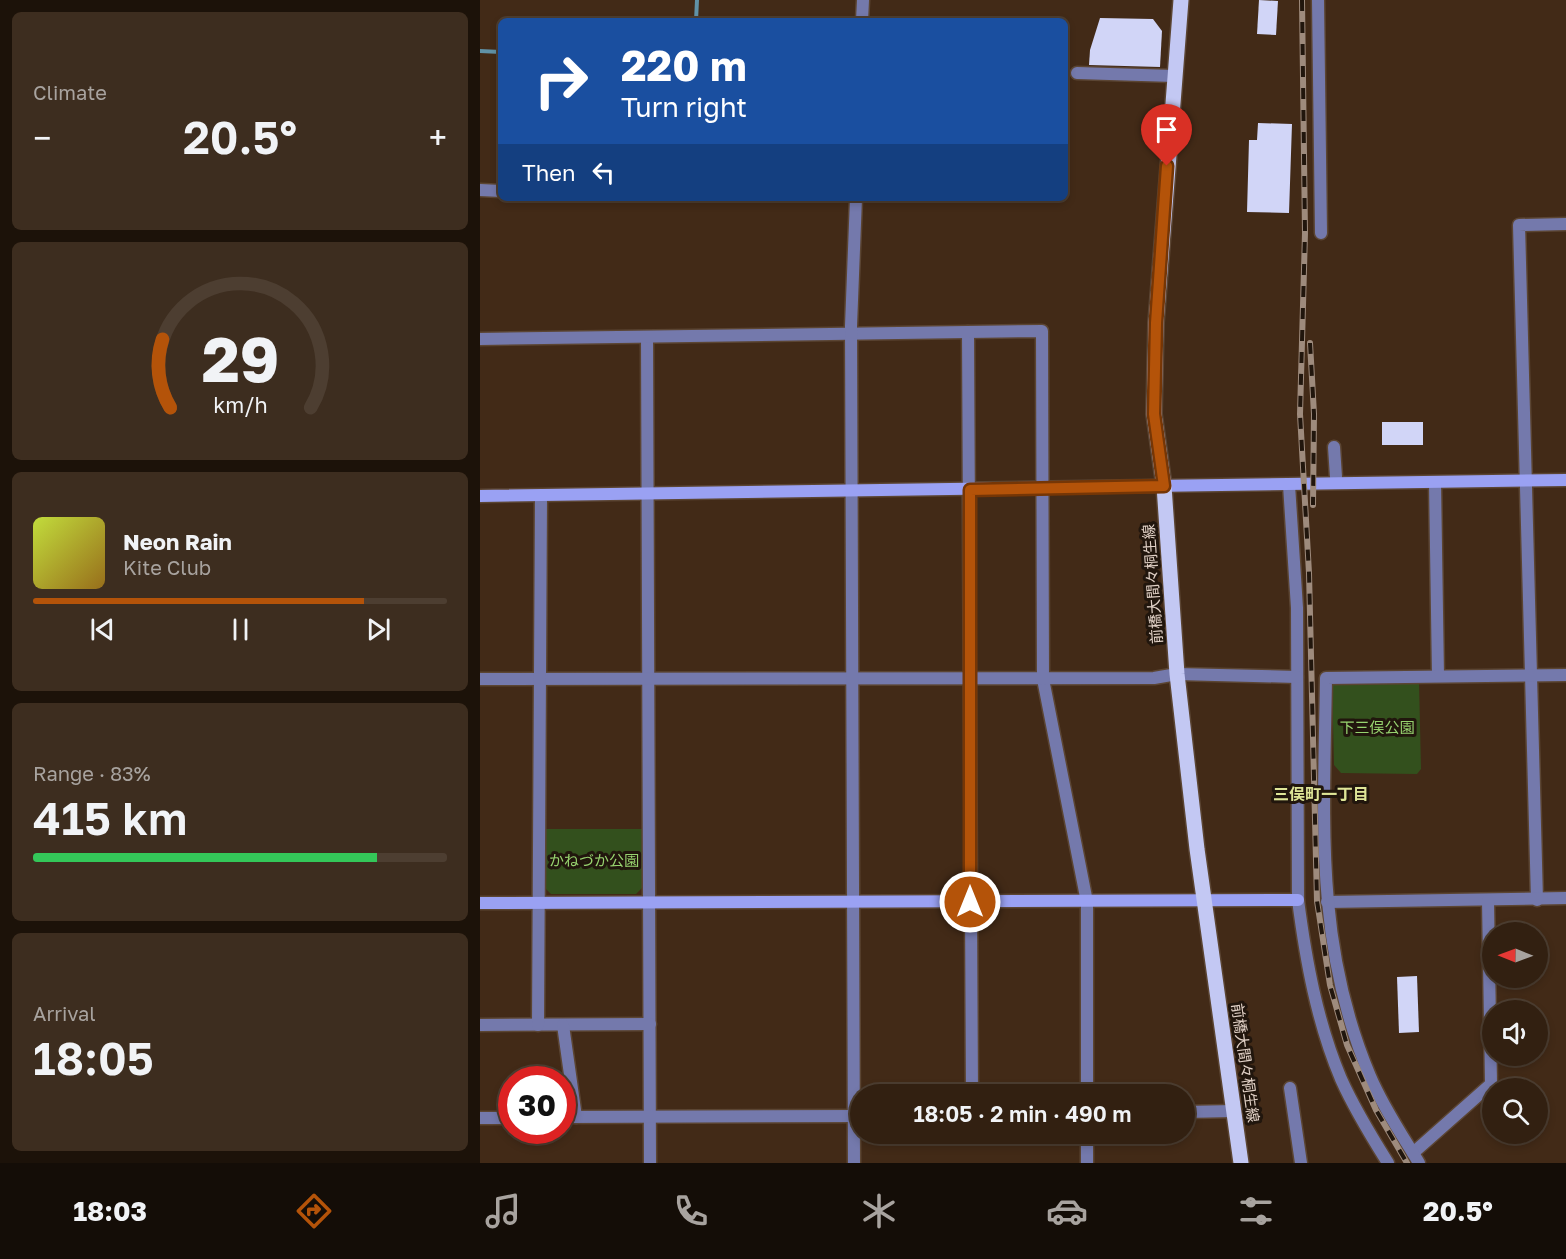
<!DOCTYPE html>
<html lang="en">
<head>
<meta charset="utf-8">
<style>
  body { margin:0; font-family:"Golos Text","Noto Sans JP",sans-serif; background:#3d2d1f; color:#f1f3f6; height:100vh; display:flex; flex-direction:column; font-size:22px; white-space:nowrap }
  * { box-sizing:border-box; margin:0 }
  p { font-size:20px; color:#a8a39f }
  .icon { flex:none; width:33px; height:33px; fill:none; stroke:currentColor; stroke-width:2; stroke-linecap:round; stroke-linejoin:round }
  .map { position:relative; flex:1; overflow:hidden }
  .drawer { display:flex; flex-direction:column; gap:12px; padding:12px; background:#1c1209; width:480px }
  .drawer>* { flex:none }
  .top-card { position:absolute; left:18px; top:18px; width:570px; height:183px; border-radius:9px; box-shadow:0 3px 9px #0003,0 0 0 2px #4d3e31; background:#1a4fa0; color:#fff; overflow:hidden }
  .needle { width:39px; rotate:271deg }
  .tools { position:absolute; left:1002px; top:922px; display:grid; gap:12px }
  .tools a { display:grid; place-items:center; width:66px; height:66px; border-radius:50%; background:#322011; box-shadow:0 3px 9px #0003,0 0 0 2px #4d3e31; font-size:30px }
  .speed { position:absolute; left:18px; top:1066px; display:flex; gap:12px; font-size:30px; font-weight:700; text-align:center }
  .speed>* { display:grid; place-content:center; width:78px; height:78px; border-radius:50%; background:#322011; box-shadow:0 3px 9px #0003,0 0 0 2px #4d3e31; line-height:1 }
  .speed .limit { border:9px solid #d22; background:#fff; color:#111 }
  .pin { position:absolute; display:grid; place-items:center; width:51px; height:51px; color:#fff; margin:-62px -26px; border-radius:50% 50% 50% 0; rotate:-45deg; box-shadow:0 0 6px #0007 }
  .pin .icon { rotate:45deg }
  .me { position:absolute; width:66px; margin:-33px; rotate:0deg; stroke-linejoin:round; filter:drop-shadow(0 0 4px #0008) }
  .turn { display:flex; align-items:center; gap:21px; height:126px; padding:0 24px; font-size:27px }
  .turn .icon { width:78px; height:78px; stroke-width:2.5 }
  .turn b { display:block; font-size:42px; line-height:51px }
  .then { display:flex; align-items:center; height:57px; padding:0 24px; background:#0003; gap:12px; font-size:22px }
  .big { font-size:45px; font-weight:600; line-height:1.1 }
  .drawer .tile { flex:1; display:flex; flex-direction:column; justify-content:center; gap:9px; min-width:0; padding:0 21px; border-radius:9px; background:#3d2d1f }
  .drawer .dial { align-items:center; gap:0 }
  .dial svg { height:156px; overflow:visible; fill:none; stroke:#4d3e31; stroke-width:7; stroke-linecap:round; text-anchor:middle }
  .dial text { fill:#f1f3f6; stroke:none }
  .song { display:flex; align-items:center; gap:18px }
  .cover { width:72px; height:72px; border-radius:9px; background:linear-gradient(135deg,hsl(70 70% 55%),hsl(40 70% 35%)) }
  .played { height:6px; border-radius:3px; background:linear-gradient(90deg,#b45309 80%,#4d3e31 80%) }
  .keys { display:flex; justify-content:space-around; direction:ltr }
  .heat { display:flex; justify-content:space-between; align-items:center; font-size:33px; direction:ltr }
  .charge { height:9px; border-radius:4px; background:linear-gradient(90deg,#34c759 83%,#4d3e31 0) }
  .trip { position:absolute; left:370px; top:1084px; width:345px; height:60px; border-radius:30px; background:#322011; box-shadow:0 3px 9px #0003,0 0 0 2px #4d3e31; font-weight:600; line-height:60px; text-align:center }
  .tab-bar { display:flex; height:96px; justify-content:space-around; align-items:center; background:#140d07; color:#a8a39f }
  .tab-bar .icon { width:42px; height:42px }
  .tab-bar .on { color:#b45309 }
  .tab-bar b { font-size:27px; color:#f1f3f6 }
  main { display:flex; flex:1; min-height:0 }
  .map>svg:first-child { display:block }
  .green { fill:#33501d }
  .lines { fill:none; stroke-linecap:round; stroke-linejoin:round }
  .stream { stroke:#6092a7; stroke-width:4 }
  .building { fill:#d1d5f7 }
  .street-casing { stroke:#5b4533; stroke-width:15 }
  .secondary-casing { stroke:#5b4533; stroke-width:15 }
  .primary-casing { stroke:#5b4533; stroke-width:18 }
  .street { stroke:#7479ac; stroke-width:12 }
  .secondary { stroke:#9aa1f3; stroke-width:12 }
  .primary { stroke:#c3c8f3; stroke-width:15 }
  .rail-casing { stroke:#9e8b7d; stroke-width:6 }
  .rail { stroke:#21160d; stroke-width:4; stroke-dasharray:11; stroke-linecap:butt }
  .route-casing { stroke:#753606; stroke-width:15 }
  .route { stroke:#b45309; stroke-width:10 }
  .labels { text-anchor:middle; stroke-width:6; stroke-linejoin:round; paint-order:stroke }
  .street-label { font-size:15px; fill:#e1d1c6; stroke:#21160d }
  .park-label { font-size:15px; fill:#97d36f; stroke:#21160d }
  .neighbourhood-label { font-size:16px; font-weight:bold; fill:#dee597; stroke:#21160d }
</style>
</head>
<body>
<main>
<section class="drawer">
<div class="tile"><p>Climate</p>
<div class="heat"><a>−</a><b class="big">20.5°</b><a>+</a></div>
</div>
<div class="tile dial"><svg viewBox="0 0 100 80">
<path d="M14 69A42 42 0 1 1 86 69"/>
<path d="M14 69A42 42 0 0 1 10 34" stroke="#b45309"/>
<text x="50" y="56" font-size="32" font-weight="700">29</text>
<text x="50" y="72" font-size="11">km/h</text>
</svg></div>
<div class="tile">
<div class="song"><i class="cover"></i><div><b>Neon Rain</b><p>Kite Club</p></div></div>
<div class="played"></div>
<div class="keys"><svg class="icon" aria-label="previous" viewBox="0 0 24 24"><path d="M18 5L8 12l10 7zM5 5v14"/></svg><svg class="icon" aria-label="pause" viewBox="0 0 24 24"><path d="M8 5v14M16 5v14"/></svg><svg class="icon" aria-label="next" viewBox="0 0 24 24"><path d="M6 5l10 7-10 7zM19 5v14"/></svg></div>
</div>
<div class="tile"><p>Range · 83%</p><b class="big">415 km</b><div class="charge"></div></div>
<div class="tile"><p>Arrival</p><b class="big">18:05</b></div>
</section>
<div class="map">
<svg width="1086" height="1163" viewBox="0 0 1086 1163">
  <rect width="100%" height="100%" fill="#422a17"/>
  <g class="green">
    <path d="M939,681L941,769L937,774L861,773L854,765L852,683Z"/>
    <path d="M66,829H163L162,888L156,894H71L65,888Z"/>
  </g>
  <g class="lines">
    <g class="stream">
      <path d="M216,21L217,0"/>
      <path d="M0,51L21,52"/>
    </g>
  </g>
  <g class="building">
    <path d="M779,0L798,1L796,35L777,34Z"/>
    <path d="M620,18L673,19L682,31L680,67L609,65L610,50Z"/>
    <path d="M778,123L812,124L809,213L767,212L769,140H777Z"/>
    <rect x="902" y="422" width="41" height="23"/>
    <path d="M937,976L939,1032L919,1033L917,977Z"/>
  </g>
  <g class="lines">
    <g class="street-casing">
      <g id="street">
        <path d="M838,0L841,233"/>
        <path d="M382,21L383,0"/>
        <path d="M597,73L694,76"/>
        <path d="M0,190L21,191"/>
        <path d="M488,332L492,1095"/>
        <path d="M167,337L170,1163"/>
        <path d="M0,339L562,331L563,679L607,902V1095"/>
        <path d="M854,447L856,477"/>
        <path d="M955,483L958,676"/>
        <path d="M809,485L817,608L818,900C826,961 837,1022 861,1079C874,1108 891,1136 908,1163"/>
        <path d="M0,679L674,678L697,674L817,677"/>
        <path d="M1057,900L1039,225L1086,224"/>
        <path d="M847,902L1086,898"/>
        <path d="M0,1025L170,1024"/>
        <path d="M58,1025L61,496"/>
        <path d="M83,1025L96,1117"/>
        <path d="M810,1088L821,1163"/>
        <path d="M705,1112L754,1111"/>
        <path d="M82,1117L381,1116"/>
        <path d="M0,1118H32"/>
        <path d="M607,1134V1163"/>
        <path d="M933,1153L1011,1084L1008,901"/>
        <path d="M374,1163L371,326L376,198"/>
        <path d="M939,1163C922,1135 903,1107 890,1076C834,944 844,817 846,678L1086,675"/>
      </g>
    </g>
    <g class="secondary-casing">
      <g id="secondary">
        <path d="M0,496L1086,480"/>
        <path d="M0,903L818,900"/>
      </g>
    </g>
    <g class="primary-casing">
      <path id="primary" d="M701,0L676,323L674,414L684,486L697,674L717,849L761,1163"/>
    </g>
    <use href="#street" class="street"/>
    <use href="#secondary" class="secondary"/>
    <use href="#primary" class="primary"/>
    <g class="rail-casing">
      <g id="rail">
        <path d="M822,0L825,233L820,414L829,573L837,901L850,985L867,1045L896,1110L927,1163"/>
        <path d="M830,343L834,414L833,505"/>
      </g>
    </g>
    <use href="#rail" class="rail"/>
  </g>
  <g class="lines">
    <g class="route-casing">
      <path id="route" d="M490,902V490L684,486L674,414L676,323L687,166"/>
    </g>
    <use href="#route" class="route"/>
  </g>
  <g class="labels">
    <g class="street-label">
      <text transform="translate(673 584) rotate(-94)" y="5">前橋大間々桐生線</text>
      <text transform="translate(765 1063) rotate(82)" y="5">前橋大間々桐生線</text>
    </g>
    <g class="park-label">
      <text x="897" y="733">下三俣公園</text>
      <text x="114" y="866">かねづか公園</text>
    </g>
    <g class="neighbourhood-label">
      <text x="841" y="800">三俣町一丁目</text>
    </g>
  </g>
</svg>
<div class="tools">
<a><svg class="needle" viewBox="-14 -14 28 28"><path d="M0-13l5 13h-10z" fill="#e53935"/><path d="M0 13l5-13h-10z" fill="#a8a39f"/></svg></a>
<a><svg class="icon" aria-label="sound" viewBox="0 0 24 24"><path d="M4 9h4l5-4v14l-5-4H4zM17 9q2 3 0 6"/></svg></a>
<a><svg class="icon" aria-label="search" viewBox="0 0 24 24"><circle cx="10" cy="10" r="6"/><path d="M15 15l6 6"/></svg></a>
</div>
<div class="speed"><div class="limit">30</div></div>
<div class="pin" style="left:687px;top:166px;background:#d93025"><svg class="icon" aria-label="arrive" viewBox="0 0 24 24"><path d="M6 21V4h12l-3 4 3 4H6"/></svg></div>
<svg class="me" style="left:490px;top:902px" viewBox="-20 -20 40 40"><circle r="17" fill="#b45309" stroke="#fff" stroke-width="3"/><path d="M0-11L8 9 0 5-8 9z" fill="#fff"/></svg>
<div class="trip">18:05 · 2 min · 490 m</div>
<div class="top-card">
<div class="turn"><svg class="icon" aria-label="right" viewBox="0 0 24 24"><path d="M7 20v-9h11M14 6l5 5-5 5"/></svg><div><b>220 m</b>Turn right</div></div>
<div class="then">Then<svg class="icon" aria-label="left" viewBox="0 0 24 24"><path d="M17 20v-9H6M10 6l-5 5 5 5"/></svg></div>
</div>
</div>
</main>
<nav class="tab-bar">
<b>18:03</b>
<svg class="icon on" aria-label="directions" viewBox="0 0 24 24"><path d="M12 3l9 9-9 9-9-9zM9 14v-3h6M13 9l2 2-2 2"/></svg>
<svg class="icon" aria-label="music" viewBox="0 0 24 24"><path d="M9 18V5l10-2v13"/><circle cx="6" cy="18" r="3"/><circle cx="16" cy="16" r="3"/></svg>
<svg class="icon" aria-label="phone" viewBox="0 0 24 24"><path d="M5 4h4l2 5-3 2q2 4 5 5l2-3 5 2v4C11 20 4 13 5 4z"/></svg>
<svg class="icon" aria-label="climate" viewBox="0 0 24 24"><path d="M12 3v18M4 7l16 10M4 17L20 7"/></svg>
<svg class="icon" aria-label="car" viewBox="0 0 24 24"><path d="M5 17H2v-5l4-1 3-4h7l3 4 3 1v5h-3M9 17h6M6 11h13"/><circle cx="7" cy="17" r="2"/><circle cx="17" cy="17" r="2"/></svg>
<svg class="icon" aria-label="filters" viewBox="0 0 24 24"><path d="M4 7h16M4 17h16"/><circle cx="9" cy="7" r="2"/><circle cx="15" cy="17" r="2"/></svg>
<b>20.5°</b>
</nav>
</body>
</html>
